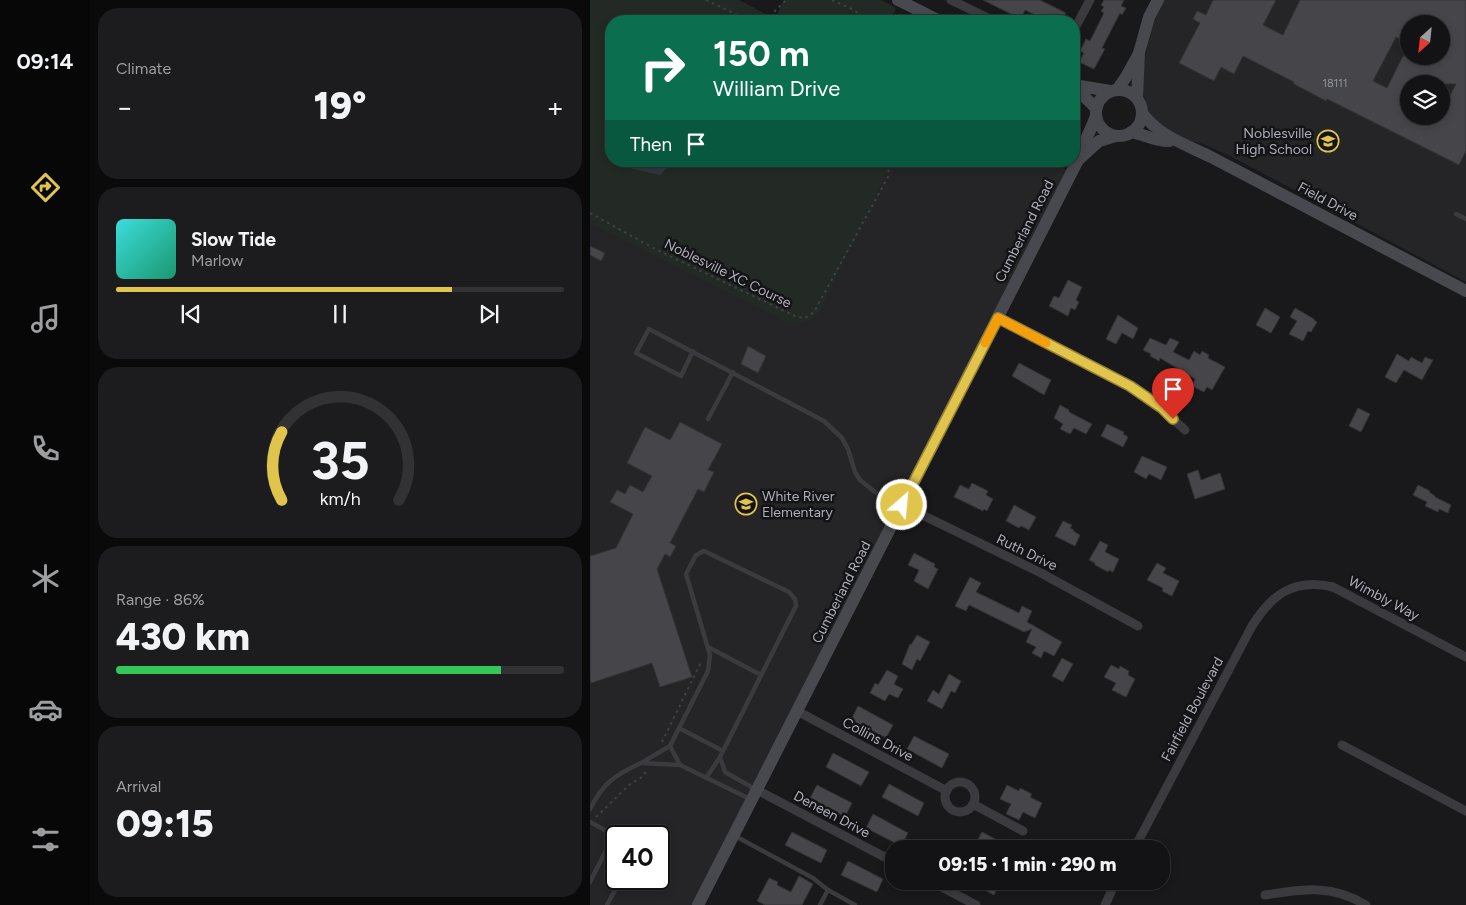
<!DOCTYPE html>
<html lang="en">
<head>
<meta charset="utf-8">
<style>
  body { margin:0; font-family:Figtree,sans-serif; background:#1c1b1d; color:#f1f3f6; height:100vh; display:flex; flex-direction:column; font-size:19px; white-space:nowrap }
  * { box-sizing:border-box; margin:0 }
  p { font-size:16px; color:#9d9ea0 }
  .icon { flex:none; width:28px; height:28px; fill:none; stroke:currentColor; stroke-width:2; stroke-linecap:round; stroke-linejoin:round }
  .map { position:relative; flex:1; overflow:hidden }
  .side { display:flex; flex-direction:column; gap:8px; padding:8px; background:#0a0a0b; width:500px }
  .side>* { flex:none }
  .guide { position:absolute; left:15px; top:15px; width:475px; height:152px; border-radius:20px; box-shadow:0 2px 8px #0003,0 0 0 1px #323234; background:#0b6e4f; color:#fff; overflow:hidden }
  .needle { width:32px; rotate:207deg }
  .tools { position:absolute; left:810px; top:15px; display:grid; gap:10px }
  .tools a { display:grid; place-items:center; width:50px; height:50px; border-radius:50%; background:#131214; box-shadow:0 2px 8px #0003,0 0 0 1px #323234; font-size:25px }
  .speed { position:absolute; left:15px; top:825px; display:flex; gap:10px; font-size:25px; font-weight:700; text-align:center }
  .speed>* { display:grid; place-content:center; width:65px; height:65px; border-radius:50%; background:#131214; box-shadow:0 2px 8px #0003,0 0 0 1px #323234; line-height:1 }
  .speed .limit { border:2px solid #111; border-radius:8px; background:#fff; color:#111 }
  .pin { position:absolute; display:grid; place-items:center; width:42px; height:42px; color:#fff; margin:-51px -21px; border-radius:50% 50% 50% 0; rotate:-45deg; box-shadow:0 0 5px #0007 }
  .pin .icon { rotate:45deg }
  .me { position:absolute; width:55px; margin:-28px; rotate:27deg; stroke-linejoin:round; filter:drop-shadow(0 0 4px #0008) }
  .turn { display:flex; align-items:center; gap:18px; height:105px; padding:0 25px; font-size:22px }
  .turn .icon { width:65px; height:65px; stroke-width:2.5 }
  .turn b { display:block; font-size:35px; line-height:42px }
  .then { display:flex; align-items:center; height:48px; padding:0 25px; background:#0003; gap:10px; font-size:19px }
  .big { font-size:38px; font-weight:800; line-height:1.1 }
  .side .widget { flex:1; display:flex; flex-direction:column; justify-content:center; gap:8px; min-width:0; padding:0 18px; border-radius:20px; background:#1c1b1d }
  .side .dial { align-items:center; gap:0 }
  .dial svg { height:130px; overflow:visible; fill:none; stroke:#323234; stroke-width:7; stroke-linecap:round; text-anchor:middle }
  .dial text { fill:#f1f3f6; stroke:none }
  .song { display:flex; align-items:center; gap:15px }
  .cover { width:60px; height:60px; border-radius:8px; background:linear-gradient(135deg,hsl(180 70% 55%),hsl(160 70% 35%)) }
  .played { height:5px; border-radius:2px; background:linear-gradient(90deg,#e0c44b 75%,#323234 75%) }
  .keys { display:flex; justify-content:space-around; direction:ltr }
  .heat { display:flex; justify-content:space-between; align-items:center; font-size:28px; direction:ltr }
  .charge { height:8px; border-radius:4px; background:linear-gradient(90deg,#34c759 86%,#323234 0) }
  .trip { position:absolute; left:295px; top:840px; width:285px; height:50px; border-radius:20px; background:#131214; box-shadow:0 2px 8px #0003,0 0 0 1px #323234; font-weight:800; line-height:50px; text-align:center }
  main { display:flex; flex:1; min-height:0 }
  .tabs { display:flex; flex-direction:column; width:90px; justify-content:space-around; align-items:center; background:#080708; color:#9d9ea0 }
  .tabs .icon { width:35px; height:35px }
  .tabs .active { color:#e0c44b }
  .tabs b { font-size:22px; color:#f1f3f6 }
  .map>svg:first-child { display:block }
  .built { fill:#252527; fill-rule:evenodd }
  .green { fill:#232a25 }
  .water { fill:#32373f }
  .building { fill:#46464a; stroke:#333336; fill-rule:evenodd }
  .lines { fill:none; stroke-linecap:round; stroke-linejoin:round }
  .path { stroke:#404146; stroke-width:2; stroke-dasharray:2.5 4; stroke-linecap:butt }
  .lane { stroke:#3a3a3f; stroke-width:4.5 }
  .street { stroke:#3a3a3f; stroke-width:9 }
  .secondary { stroke:#48494f; stroke-width:12 }
  .route-casing { stroke:#927f31; stroke-width:12 }
  .route { stroke:#e0c44b; stroke-width:9 }
  .slow { stroke:#f59e0b; stroke-width:9 }
  .labels { text-anchor:middle; stroke-width:5; stroke-linejoin:round; paint-order:stroke }
  .number-label { font-size:11px; fill:#92949d }
  .poi-label { font-size:14px; fill:#acaeb9; stroke:#141315; text-anchor:end }
  .street-label { font-size:14px; fill:#acaeb9; stroke:#141315 }
</style>
</head>
<body>
<main>
<nav class="tabs">
<b>09:14</b>
<svg class="icon active" aria-label="directions" viewBox="0 0 24 24"><path d="M12 3l9 9-9 9-9-9zM9 14v-3h6M13 9l2 2-2 2"/></svg>
<svg class="icon" aria-label="music" viewBox="0 0 24 24"><path d="M9 18V5l10-2v13"/><circle cx="6" cy="18" r="3"/><circle cx="16" cy="16" r="3"/></svg>
<svg class="icon" aria-label="phone" viewBox="0 0 24 24"><path d="M5 4h4l2 5-3 2q2 4 5 5l2-3 5 2v4C11 20 4 13 5 4z"/></svg>
<svg class="icon" aria-label="climate" viewBox="0 0 24 24"><path d="M12 3v18M4 7l16 10M4 17L20 7"/></svg>
<svg class="icon" aria-label="car" viewBox="0 0 24 24"><path d="M5 17H2v-5l4-1 3-4h7l3 4 3 1v5h-3M9 17h6M6 11h13"/><circle cx="7" cy="17" r="2"/><circle cx="17" cy="17" r="2"/></svg>
<svg class="icon" aria-label="filters" viewBox="0 0 24 24"><path d="M4 7h16M4 17h16"/><circle cx="9" cy="7" r="2"/><circle cx="15" cy="17" r="2"/></svg>
</nav>
<section class="side">
<div class="widget"><p>Climate</p>
<div class="heat"><a>−</a><b class="big">19°</b><a>+</a></div>
</div>
<div class="widget">
<div class="song"><i class="cover"></i><div><b>Slow Tide</b><p>Marlow</p></div></div>
<div class="played"></div>
<div class="keys"><svg class="icon" aria-label="previous" viewBox="0 0 24 24"><path d="M18 5L8 12l10 7zM5 5v14"/></svg><svg class="icon" aria-label="pause" viewBox="0 0 24 24"><path d="M8 5v14M16 5v14"/></svg><svg class="icon" aria-label="next" viewBox="0 0 24 24"><path d="M6 5l10 7-10 7zM19 5v14"/></svg></div>
</div>
<div class="widget dial"><svg viewBox="0 0 100 80">
<path d="M14 69A42 42 0 1 1 86 69"/>
<path d="M14 69A42 42 0 0 1 14 27" stroke="#e0c44b"/>
<text x="50" y="56" font-size="32" font-weight="700">35</text>
<text x="50" y="72" font-size="11">km/h</text>
</svg></div>
<div class="widget"><p>Range · 86%</p><b class="big">430 km</b><div class="charge"></div></div>
<div class="widget"><p>Arrival</p><b class="big">09:15</b></div>
</section>
<div class="map">
<svg width="876" height="905" viewBox="0 0 876 905">
  <rect width="100%" height="100%" fill="#19181a"/>
  <g class="built">
    <path d="M0,0H149L185,19L194,0H291L306,8L300,21H21V161H459L481,172L108,905H0ZM26,836H69V879H26Z"/>
    <path d="M574,0H876V282L642,157L613,144L593,139L572,129L558,112L552,87L553,69L562,24ZM819,24H851V56H819ZM819,84H851V116H819Z"/>
  </g>
  <path class="green" d="M0,0H149L185,19L194,0H291L306,8L300,21H21V161H302L229,313C209,329 202,327 181,314L0,223Z"/>
  <path class="water" d="M27,161H81L76,169L70,175L43,169Z"/>
  <g class="building">
    <path d="M393,0H450L476,13L472,21H447L449,17L435,10L432,16L428,14L427,17Z"/>
    <path d="M514,0H534L531,6L536,8L532,15L530,13L512,48L515,49L504,69L489,62L494,53L490,51L496,39L500,41L514,13L511,11L514,7L511,5Z"/>
    <path d="M623,0H686L673,25L693,35L710,0H876V151L869,165L737,99L736,101L704,84V82L653,56L644,74L631,67L624,81L589,63L610,23L603,19L607,11L616,15ZM819,24H851V56H837L835,61L825,56H813L797,88L783,81L806,37L819,43ZM819,84H866L851,113V116H819Z"/>
    <path d="M0,246L15,253L11,261L0,255Z"/>
    <path d="M478,280L492,287L486,300L489,302L485,310L481,308L478,316L459,306L464,296L469,298Z"/>
    <path d="M675,308L690,317L681,333L666,325Z"/>
    <path d="M705,308L724,319V320L727,322L721,332L718,331L713,341L699,334L707,321L700,317Z"/>
    <path d="M528,315L548,328L543,339L532,333L526,344L516,339Z"/>
    <path d="M560,338L576,345L580,338L589,342L583,352L599,360L604,351L610,355L612,351L619,355L618,358L635,367L622,390L617,387L614,392L602,386L605,379L570,358L569,361L560,356L561,354L553,350Z"/>
    <path d="M158,346L176,356L168,373L151,364Z"/>
    <path d="M807,354L819,361L821,357L832,363L835,357L843,360L832,380L814,370L806,383L795,377Z"/>
    <path d="M429,363L461,380L454,395L422,376Z"/>
    <path d="M470,405L479,410V412L502,424L496,434L484,428L480,434L470,429L473,424L464,418Z"/>
    <path d="M768,408L780,414L771,432L759,426Z"/>
    <path d="M90,422L132,444L118,470L124,472L114,492L108,489L80,543L86,546L80,557L75,554L67,569L102,677L70,687L62,663L1,683L0,679V556L26,548L43,514L20,502L27,490L35,494L40,485L53,492L62,476L37,463L55,427L80,440Z"/>
    <path d="M517,424L534,432L533,434L538,437L533,447L511,436Z"/>
    <path d="M552,456L577,467L571,480L559,474L556,479L544,472Z"/>
    <path d="M608,470L611,480L630,473L635,489L605,499L597,474Z"/>
    <path d="M382,483L398,491L396,495L403,499L397,511L394,509L393,511L364,497L370,485L379,489Z"/>
    <path d="M828,485L840,491L839,492L845,496V497L861,505L858,513L849,509L848,512L835,506L837,502L823,495Z"/>
    <path d="M424,505L446,517L439,530L431,526L429,528L416,521Z"/>
    <path d="M473,521L482,525L480,528L484,530L483,531L490,535L485,546L465,536Z"/>
    <path d="M510,541L518,545L515,552L529,559L523,572L519,570L518,572L505,565V563L499,560Z"/>
    <path d="M324,553L345,564L344,567L348,569L338,589L324,581L329,570L318,565Z"/>
    <path d="M567,563L576,568L573,573L589,581L582,596L572,591L573,588L557,580Z"/>
    <path d="M380,577L391,583L386,592L429,613L432,606L442,611L437,622L472,642L464,656L454,651L451,658L442,653L446,647L436,642L442,629L434,632L379,605L376,611L365,606Z"/>
    <path d="M327,635L340,642L330,661L327,659L322,670L312,664L320,644L321,645Z"/>
    <path d="M472,658L483,664L473,682L462,676Z"/>
    <path d="M521,665L529,669L530,666L539,671L538,675L545,679L536,697L522,690L526,683L514,677Z"/>
    <path d="M297,670L308,676L304,684L313,689L308,698L299,694L295,701L280,693L285,683L288,685Z"/>
    <path d="M359,674L371,681L365,693L361,691L352,709L337,701L343,690L349,694Z"/>
    <path d="M268,706L303,725L296,738L261,720Z"/>
    <path d="M324,736L359,754L352,768L317,749Z"/>
    <path d="M243,753L279,772L271,786L236,767Z"/>
    <path d="M299,784L334,803L328,816L292,797Z"/>
    <path d="M227,785L262,803L255,817L220,798Z"/>
    <path d="M417,785L429,791L430,788L442,794L440,797L452,803L445,818L433,812L429,820L416,814L421,804L410,799Z"/>
    <path d="M283,814L318,833L311,846L276,828Z"/>
    <path d="M202,832L237,850L231,863L195,845Z"/>
    <path d="M392,832L424,849H392L385,845Z"/>
    <path d="M258,861L293,879L287,892L251,875Z"/>
    <path d="M209,876L223,884L212,905H175L167,901L179,878L188,882L187,885L201,892Z"/>
    <path d="M377,881H411L404,895Z"/>
  </g>
  <g class="lines">
    <g class="path">
      <path d="M116,0L160,21"/>
      <path d="M242,0L264,10L278,21"/>
      <path d="M175,21L196,0"/>
      <path d="M0,213L65,249L207,317L215,318L224,312L298,177L299,166L297,161"/>
      <path d="M72,742L111,662"/>
      <path d="M6,817L39,785L52,777L57,770"/>
    </g>
    <g class="lane">
      <path d="M866,214L876,219"/>
      <path d="M103,351L91,376L46,353L59,329L234,421L252,438L258,449L265,472L270,480L285,492L311,505"/>
      <path d="M118,419L143,372"/>
      <path d="M118,647L171,675"/>
      <path d="M89,728L133,751"/>
      <path d="M80,746L51,763L90,765"/>
      <path d="M116,778L130,757"/>
      <path d="M160,799L90,765L80,746L118,671L120,655L96,574L106,555L114,551L199,592L205,599L206,606L130,757L135,772L165,789"/>
      <path d="M0,809C13,783 25,775 51,763"/>
      <path d="M0,822L24,835L0,882"/>
      <path d="M145,836L223,878L238,890L265,905"/>
      <path d="M17,905L31,879"/>
      <path d="M230,905L238,890"/>
    </g>
    <g class="street">
      <path d="M361,0L404,21"/>
      <path d="M484,30L500,0"/>
      <path d="M408,318L540,385L571,408L595,430"/>
      <path d="M312,505L451,573L548,626"/>
      <path d="M207,711L357,791"/>
      <path d="M752,745L876,811"/>
      <circle cx="370" cy="797" r="15"/>
      <path d="M167,790L304,862"/>
      <path d="M383,804L433,831"/>
      <path d="M544,849L662,626C682,594 704,578 743,587L876,657"/>
      <path d="M340,881L386,905"/>
      <path d="M675,895C714,889 741,884 776,905"/>
      <path d="M515,905L526,881"/>
    </g>
    <g class="secondary">
      <path d="M308,0L350,21"/>
      <path d="M484,85L520,91"/>
      <path d="M484,87L506,108"/>
      <circle cx="529" cy="113" r="23"/>
      <path d="M527,90L536,77L548,55"/>
      <path d="M547,98L549,53L559,17L568,0"/>
      <path d="M552,113C570,137 595,144 621,157L876,291"/>
      <path d="M541,132C554,134 566,142 579,141"/>
      <path d="M488,160L509,141L526,136"/>
      <path d="M108,905L488,160C492,144 501,131 506,116"/>
    </g>
  </g>
  <g class="lines">
    <g class="route-casing">
      <path id="route" d="M312,505L408,318L540,386L572,408L583,419"/>
    </g>
    <use href="#route" class="route"/>
    <path class="slow" d="M395,343L408,318L456,343"/>
  </g>
  <defs>
    <g id="school-ring" transform="scale(1.125)"><circle r="9.5" fill="#141315" stroke="#e0c44b" stroke-width="1.5"/><path d="M0-5L7-2L0 1L-7-2ZM-4 1L0 2.5L4 1V4Q0 6-4 4Z" fill="#e0c44b"/></g>
  </defs>
  <g fill-rule="evenodd">
    <use href="#school-ring" x="738" y="141"/>
    <use href="#school-ring" x="156" y="504"/>
  </g>
  <g class="labels">
    <g class="number-label">
      <text x="745" y="87">18111</text>
    </g>
    <g class="poi-label">
      <text x="722" y="138">Noblesville<tspan x="722" dy="16">High School</tspan></text>
      <text x="172" y="501" text-anchor="start">White River<tspan x="172" dy="16">Elementary</tspan></text>
    </g>
    <g class="street-label">
      <text transform="translate(738 201) rotate(28)" y="5">Field Drive</text>
      <text transform="translate(434 231) rotate(-63)" y="5">Cumberland Road</text>
      <text transform="translate(138 273) rotate(26)" y="5">Noblesville XC Course</text>
      <text transform="translate(437 552) rotate(26)" y="5">Ruth Drive</text>
      <text transform="translate(251 592) rotate(-63)" y="5">Cumberland Road</text>
      <text transform="translate(794 598) rotate(28)" y="5">Wimbly Way</text>
      <text transform="translate(602 709) rotate(-62)" y="5">Fairfield Boulevard</text>
      <text transform="translate(288 739) rotate(28)" y="5">Collins Drive</text>
      <text transform="translate(242 814) rotate(28)" y="5">Deneen Drive</text>
    </g>
  </g>
</svg>
<div class="tools">
<a><svg class="needle" viewBox="-14 -14 28 28"><path d="M0-13l5 13h-10z" fill="#e53935"/><path d="M0 13l5-13h-10z" fill="#9d9ea0"/></svg></a>
<a><svg class="icon" aria-label="layers" viewBox="0 0 24 24"><path d="M12 4l9 5-9 5-9-5zM3 14l9 5 9-5"/></svg></a>
</div>
<div class="speed"><div class="limit">40</div></div>
<div class="pin" style="left:583px;top:419px;background:#d93025"><svg class="icon" aria-label="arrive" viewBox="0 0 24 24"><path d="M6 21V4h12l-3 4 3 4H6"/></svg></div>
<svg class="me" style="left:312px;top:505px" viewBox="-20 -20 40 40"><circle r="17" fill="#e0c44b" stroke="#fff" stroke-width="3"/><path d="M0-11L8 9 0 5-8 9z" fill="#fff"/></svg>
<div class="trip">09:15 · 1 min · 290 m</div>
<div class="guide">
<div class="turn"><svg class="icon" aria-label="right" viewBox="0 0 24 24"><path d="M7 20v-9h11M14 6l5 5-5 5"/></svg><div><b>150 m</b>William Drive</div></div>
<div class="then">Then<svg class="icon" aria-label="arrive" viewBox="0 0 24 24"><path d="M6 21V4h12l-3 4 3 4H6"/></svg></div>
</div>
</div>
</main>
</body>
</html>
